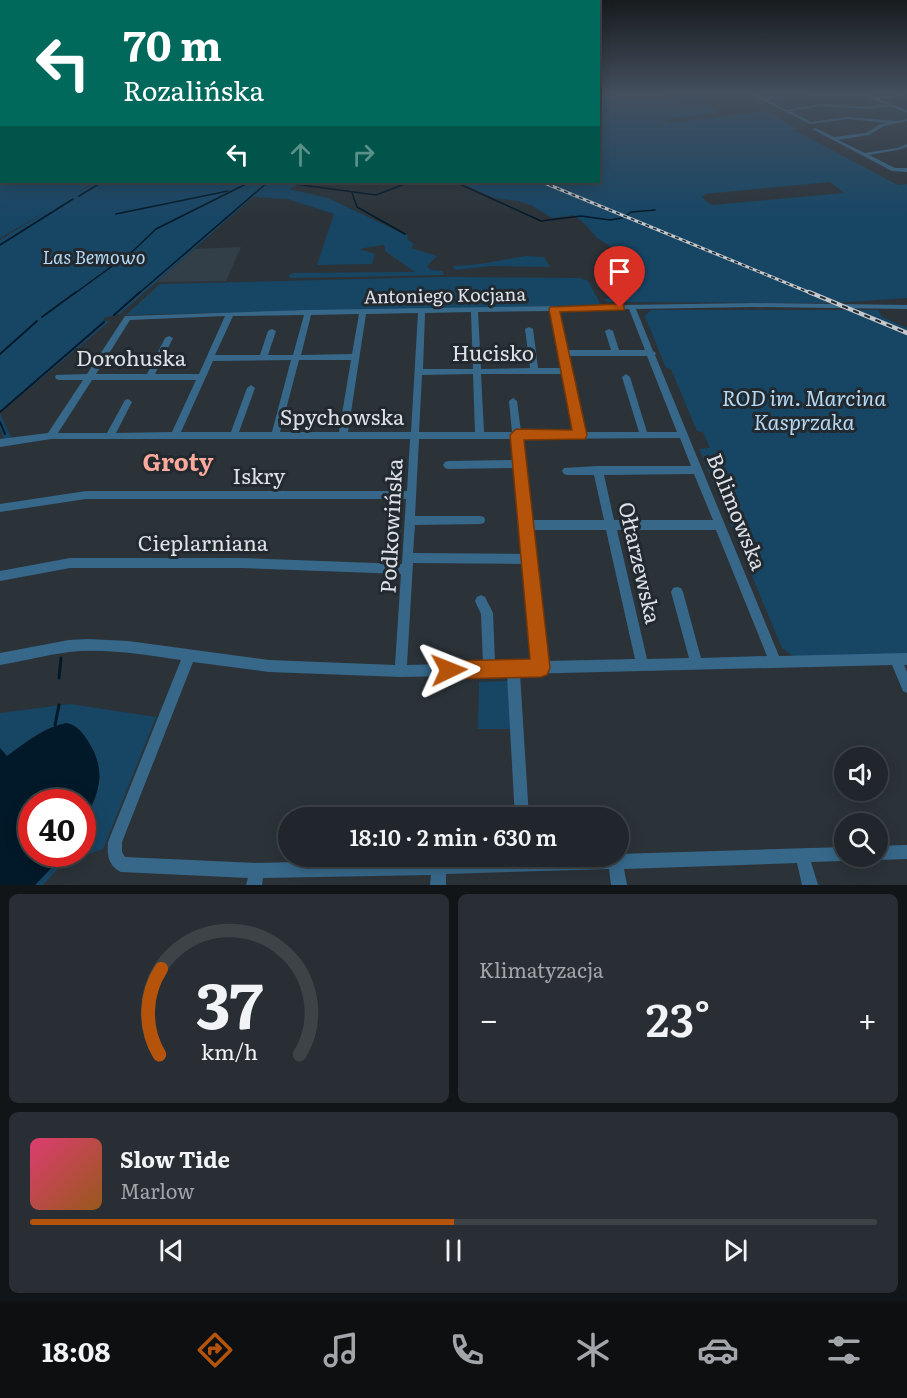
<!DOCTYPE html>
<html lang="pl">
<head>
<meta charset="utf-8">
<style>
  body { margin:0; font-family:Literata,serif; background:#282e33; color:#f1f3f6; height:100vh; display:flex; flex-direction:column; font-size:22px; white-space:nowrap }
  * { box-sizing:border-box; margin:0 }
  p { font-size:20px; color:#a2a5a9 }
  .icon { flex:none; width:33px; height:33px; fill:none; stroke:currentColor; stroke-width:2; stroke-linecap:round; stroke-linejoin:round }
  .map { position:relative; height:885px; overflow:hidden }
  .panel { display:flex; flex-direction:column; gap:9px; padding:9px; background:#121518; flex:1 }
  .panel>* { flex:none }
  .hud { position:absolute; left:0px; top:0px; width:600px; height:183px; box-shadow:0 3px 15px #0003,0 0 0 2px #3d4347; background:#00695c; color:#fff; overflow:hidden }
  .buttons { position:absolute; left:834px; top:747px; display:grid; gap:12px }
  .buttons a { display:grid; place-items:center; width:54px; height:54px; border-radius:50%; background:#20262b; box-shadow:0 3px 15px #0003,0 0 0 2px #3d4347; font-size:30px }
  .speed { position:absolute; left:18px; top:789px; display:flex; gap:12px; font-size:30px; font-weight:700; text-align:center }
  .speed>* { display:grid; place-content:center; width:78px; height:78px; border-radius:50%; background:#20262b; box-shadow:0 3px 15px #0003,0 0 0 2px #3d4347; line-height:1 }
  .speed .limit { border:9px solid #d22; background:#fff; color:#111 }
  .pin { position:absolute; display:grid; place-items:center; width:51px; height:51px; color:#fff; margin:-62px -26px; border-radius:50% 50% 50% 0; rotate:-45deg; box-shadow:0 0 6px #0007 }
  .pin .icon { rotate:45deg }
  .me { position:absolute; width:66px; margin:-33px; rotate:88deg; stroke-linejoin:round; filter:drop-shadow(0 0 4px #0008) }
  .turn { display:flex; align-items:center; gap:21px; height:126px; padding:0 24px; font-size:27px }
  .turn .icon { width:78px; height:78px; stroke-width:2.5 }
  .turn b { display:block; font-size:42px; line-height:51px }
  .lanes { display:flex; align-items:center; height:57px; padding:0 24px; background:#0003; justify-content:center; gap:30px; direction:ltr }
  .lanes .off { opacity:.35 }
  .big { font-size:45px; font-weight:600; line-height:1.1 }
  .panel .tile { flex:1; display:flex; flex-direction:column; justify-content:center; gap:9px; min-width:0; padding:0 21px; border-radius:9px; background:#282e33 }
  .panel .dial { align-items:center; gap:0 }
  .dial svg { height:156px; overflow:visible; fill:none; stroke:#3d4347; stroke-width:7; stroke-linecap:round; text-anchor:middle }
  .dial text { fill:#f1f3f6; stroke:none }
  .song { display:flex; align-items:center; gap:18px }
  .cover { width:72px; height:72px; border-radius:9px; background:linear-gradient(135deg,hsl(340 70% 55%),hsl(30 70% 35%)) }
  .played { height:6px; border-radius:3px; background:linear-gradient(90deg,#b45309 50%,#3d4347 50%) }
  .keys { display:flex; justify-content:space-around; direction:ltr }
  .heat { display:flex; justify-content:space-between; align-items:center; font-size:33px; direction:ltr }
  .panel .tiles { flex:1; display:grid; gap:9px; grid-template-columns:1fr 1fr }
  .tile:last-child { grid-column:span 2 }
  .trip { position:absolute; left:278px; top:807px; width:351px; height:60px; border-radius:30px; background:#20262b; box-shadow:0 3px 15px #0003,0 0 0 2px #3d4347; font-weight:600; line-height:60px; text-align:center }
  .menu { display:flex; height:96px; justify-content:space-around; align-items:center; background:#0d0f11; color:#a2a5a9 }
  .menu .icon { width:42px; height:42px }
  .menu .active { color:#b45309 }
  .menu b { font-size:27px; color:#f1f3f6 }
  .map>svg:first-child { display:block }
  .built { fill:#323f49 }
  .green { fill:#174665; fill-rule:evenodd }
  .water { fill:#021929 }
  .lines { fill:none; stroke-linecap:round; stroke-linejoin:round }
  .stream-far2 { stroke:#021929; stroke-width:1.5 }
  .stream-far1 { stroke:#021929; stroke-width:2 }
  .stream { stroke:#021929; stroke-width:3 }
  .minor { fill:#37688a; fill-rule:evenodd }
  .rail-far1-casing { stroke:#c3c8cc; stroke-width:3 }
  .rail-casing { stroke:#c3c8cc; stroke-width:4.5 }
  .rail-far1 { stroke:#22292f; stroke-width:1.5; stroke-dasharray:4; stroke-linecap:butt }
  .rail { stroke:#22292f; stroke-width:2; stroke-dasharray:6; stroke-linecap:butt }
  .route { fill:#b45309; stroke:#753606; stroke-width:1.5 }
  .labels { text-anchor:middle; stroke-width:6; stroke-linejoin:round; paint-order:stroke }
  .far-park-label { font-size:18px; font-style:italic; fill:#b3d9f5; stroke:#22292f }
  .far-street-label { font-size:18px; fill:#dee2e6; stroke:#22292f }
  .street-label { font-size:21px; fill:#dee2e6; stroke:#22292f }
  .park-label { font-size:21px; font-style:italic; fill:#b3d9f5; stroke:#22292f }
  .quarter-label { font-size:24px; font-weight:bold; fill:#fcaa9b; stroke:#22292f }
</style>
</head>
<body>
<div class="map">
<svg width="907" height="885" viewBox="0 0 907 885">
  <rect width="100%" height="100%" fill="#2b3339"/>
  <path class="built" d="M241,247L226,281L157,282L194,249Z"/>
  <g class="green">
    <path d="M0,94L2,182H94L75,194L96,182H303L289,189L328,198L408,236L407,239L414,244L411,248L437,256L427,266L431,270L443,271L444,275L290,278L289,275L294,273L415,272L385,251V246L382,245L359,249L375,254L372,264L317,265L334,214L288,199L253,197L120,314L105,317L103,321H110L0,413L11,438L4,439L0,429V240L47,211L0,238Z"/>
    <path d="M599,94H660L664,101L670,99L684,101L681,102L684,103L706,102L717,113L667,120L669,123L766,111L798,129L794,130L898,185L907,184V298L832,303L607,302L604,299L619,297L612,285L597,286L596,282L626,280L621,273L629,261L627,257L596,237L586,225L574,215L552,218L531,205L518,201L495,198L467,186L465,182H598ZM830,182L844,193L711,205L702,197L705,194Z"/>
    <path d="M526,256L544,257L550,267L491,266L455,270L453,266C477,266 502,260 526,256Z"/>
    <path d="M445,277L580,278L588,281L601,305L126,315L160,284Z"/>
    <path d="M651,310H878L882,317L907,328V655L794,657L782,648L699,449L710,448L703,432L697,431L671,369L666,368L645,316Z"/>
    <path d="M509,681L512,729H478L479,682Z"/>
    <path d="M70,704L156,717L103,849L64,862L43,885H35L65,854H82L83,821L96,797L100,776L67,723C44,727 25,743 7,756L0,748V713Z"/>
  </g>
  <path class="water" d="M67,723C78,726 82,732 88,741C107,770 100,794 83,821L82,802H32V854H65L35,885H0V748L7,756C25,743 44,727 67,723Z"/>
  <g class="lines">
    <g class="stream-far2">
      <path d="M280,182L376,195L410,182"/>
      <path d="M455,182L541,221L581,216L610,220L622,218"/>
      <path d="M352,193L357,207L405,234"/>
      <path d="M79,196L102,182"/>
      <path d="M116,214L228,191"/>
      <path d="M627,215L631,212L655,210"/>
      <path d="M0,245L73,199"/>
      <path d="M74,294L134,250L156,229L250,182"/>
      <path d="M138,294L268,182"/>
    </g>
    <g class="stream-far1">
      <path d="M114,315L140,292"/>
      <path d="M42,317L76,292"/>
      <path d="M0,354L37,321"/>
      <path d="M0,412L104,322"/>
      <path d="M0,422L5,434"/>
    </g>
    <g class="stream">
      <path d="M59,678L61,658"/>
      <path d="M55,725L59,705"/>
    </g>
    <g class="minor">
      <path d="M750,94H755L763,98L803,94L767,100L786,110L821,104L867,107L885,104L862,95L844,97L807,95L805,94H867L875,97L902,94L901,96L879,99L907,110V113L890,106L867,109L821,106L790,111L811,122L848,117L896,121L907,119V121L884,126L869,135L838,140L865,153L897,148L907,144V147L898,150L869,155L895,168H907V172L892,171L812,129L816,128L834,137L866,133L881,124L888,123L848,119L810,124Z"/>
      <path d="M754,303L907,305V309L754,307L636,309L653,351L656,353L655,355L779,656L907,653V665H904L907,672V693L903,691L892,665L520,674L529,818H515L507,675L401,677L269,672L193,662L122,842V852L125,857L257,863L532,856H618V854L844,847V856H850L849,859L844,861L811,862L818,885H802L797,863L624,869L627,885H611L609,869L446,874V885H430L431,875L263,878L262,885H246L248,878L121,872C108,866 107,854 108,842L181,660C145,655 106,648 69,652C46,655 23,661 0,665V653L69,640L88,639L128,641L269,660L395,665L401,574L242,568H70L0,581V571L70,558H242L402,564L406,499H86L0,512V504L86,491H407L410,439H51L0,447V439L48,433L83,380H59L56,379L55,377L56,375L87,374L125,316H128L308,310ZM629,309L645,350H619L613,331L609,329L605,331L611,350H566L558,311ZM551,311L562,368H538L533,329L529,327L525,329L530,368L481,369L478,312ZM471,312L473,369H423L425,313ZM418,313L411,432H348L366,314ZM359,314L352,354L301,355L311,315ZM304,315L293,355H268L276,331L272,329L268,331L260,355H215L233,316ZM225,316L199,374H155L173,338L169,336L165,338L147,374H96L130,320ZM567,356H647L677,432H647L630,377L626,374L622,377L639,432H584ZM291,360L272,432H239L255,388L251,385L247,388L231,432H181L213,361ZM299,360H351L339,432H280ZM473,374L475,432H419L422,375ZM481,374H563L575,432H521L517,401L513,398L509,401L512,432H484ZM92,380H196L172,432L116,433L132,402L128,399L125,400L107,433H58ZM680,438L691,466H598L564,468L562,471L564,474L567,475H594L604,520H531L521,439ZM419,439H512L515,460L448,461L445,462L443,465L445,468L448,469L515,468L524,554L413,553L415,525L480,524L484,523L485,520L484,517L480,516H415ZM694,474L713,520H614L604,475ZM532,530H606L635,659L546,661ZM617,530H716L767,656L701,658L683,592L681,588L677,587L673,588L671,592L689,658L647,659ZM413,563L525,564L534,662L495,663L493,613L485,597L481,595L477,597L475,601L481,614L483,663L407,665Z"/>
      <path d="M907,845V859L878,860L872,856H878V846Z"/>
    </g>
    <g class="rail-far1-casing">
      <path id="rail-far1" d="M542,182L813,294"/>
    </g>
    <g class="rail-casing">
      <path id="rail" d="M809,292L907,333"/>
    </g>
    <use href="#rail-far1" class="rail-far1"/>
    <use href="#rail" class="rail"/>
  </g>
  <linearGradient id="sky" x2="0" y2="1"><stop stop-color="#181c1f"/><stop offset="0.43" stop-color="#44505f"/><stop offset="1" stop-color="#44505f" stop-opacity="0"/></linearGradient>
  <rect width="907" height="218" fill="url(#sky)"/>
  <path class="route" d="M620,304L624,305V310L560,312L587,435L585,439L524,440L550,668L547,675L541,677L449,679L443,677L440,670L443,664L449,661L530,659L510,435L516,429L572,430L549,309L550,307Z"/>
  <g class="labels">
    <g class="far-park-label">
      <text x="94" y="264">Las Bemowo</text>
    </g>
    <g class="far-street-label">
      <text transform="translate(445 296) rotate(-1)" y="6">Antoniego Kocjana</text>
    </g>
    <g class="street-label">
      <text x="493" y="361">Hucisko</text>
      <text x="131" y="366">Dorohuska</text>
      <text x="342" y="425">Spychowska</text>
      <text x="259" y="484">Iskry</text>
      <text transform="translate(736 512) rotate(68)" y="7">Bolimowska</text>
      <text transform="translate(392 526) rotate(-87)" y="7">Podkowińska</text>
      <text x="203" y="551">Cieplarniana</text>
      <text transform="translate(639 563) rotate(77)" y="7">Ołtarzewska</text>
    </g>
    <g class="park-label">
      <text x="804" y="406">ROD im. Marcina<tspan x="804" dy="24">Kasprzaka</tspan></text>
    </g>
    <g class="quarter-label">
      <text x="178" y="471">Groty</text>
    </g>
  </g>
</svg>
<div class="buttons">
<a><svg class="icon" aria-label="sound" viewBox="0 0 24 24"><path d="M4 9h4l5-4v14l-5-4H4zM17 9q2 3 0 6"/></svg></a>
<a><svg class="icon" aria-label="search" viewBox="0 0 24 24"><circle cx="10" cy="10" r="6"/><path d="M15 15l6 6"/></svg></a>
</div>
<div class="speed"><div class="limit">40</div></div>
<div class="pin" style="left:620px;top:308px;background:#d93025"><svg class="icon" aria-label="arrive" viewBox="0 0 24 24"><path d="M6 21V4h12l-3 4 3 4H6"/></svg></div>
<svg class="me" style="left:449px;top:670px" viewBox="-20 -20 40 40"><path d="M0-17L14 15 0 8-14 15z" fill="#b45309" stroke="#fff" stroke-width="4"/></svg>
<div class="trip">18:10 · 2 min · 630 m</div>
<div class="hud">
<div class="turn"><svg class="icon" aria-label="left" viewBox="0 0 24 24"><path d="M17 20v-9H6M10 6l-5 5 5 5"/></svg><div><b>70 m</b>Rozalińska</div></div>
<div class="lanes"><svg class="icon" aria-label="left" viewBox="0 0 24 24"><path d="M17 20v-9H6M10 6l-5 5 5 5"/></svg><svg class="icon off" aria-label="ahead" viewBox="0 0 24 24"><path d="M12 20V5M6 11l6-6 6 6"/></svg><svg class="icon off" aria-label="right" viewBox="0 0 24 24"><path d="M7 20v-9h11M14 6l5 5-5 5"/></svg></div>
</div>
</div>
<section class="panel">
<div class="tiles">
<div class="tile dial"><svg viewBox="0 0 100 80">
<path d="M14 69A42 42 0 1 1 86 69"/>
<path d="M14 69A42 42 0 0 1 15 25" stroke="#b45309"/>
<text x="50" y="56" font-size="32" font-weight="700">37</text>
<text x="50" y="72" font-size="11">km/h</text>
</svg></div>
<div class="tile"><p>Klimatyzacja</p>
<div class="heat"><a>−</a><b class="big">23°</b><a>+</a></div>
</div>
<div class="tile">
<div class="song"><i class="cover"></i><div><b>Slow Tide</b><p>Marlow</p></div></div>
<div class="played"></div>
<div class="keys"><svg class="icon" aria-label="previous" viewBox="0 0 24 24"><path d="M18 5L8 12l10 7zM5 5v14"/></svg><svg class="icon" aria-label="pause" viewBox="0 0 24 24"><path d="M8 5v14M16 5v14"/></svg><svg class="icon" aria-label="next" viewBox="0 0 24 24"><path d="M6 5l10 7-10 7zM19 5v14"/></svg></div>
</div>
</div>
</section>
<nav class="menu">
<b>18:08</b>
<svg class="icon active" aria-label="directions" viewBox="0 0 24 24"><path d="M12 3l9 9-9 9-9-9zM9 14v-3h6M13 9l2 2-2 2"/></svg>
<svg class="icon" aria-label="music" viewBox="0 0 24 24"><path d="M9 18V5l10-2v13"/><circle cx="6" cy="18" r="3"/><circle cx="16" cy="16" r="3"/></svg>
<svg class="icon" aria-label="phone" viewBox="0 0 24 24"><path d="M5 4h4l2 5-3 2q2 4 5 5l2-3 5 2v4C11 20 4 13 5 4z"/></svg>
<svg class="icon" aria-label="climate" viewBox="0 0 24 24"><path d="M12 3v18M4 7l16 10M4 17L20 7"/></svg>
<svg class="icon" aria-label="car" viewBox="0 0 24 24"><path d="M5 17H2v-5l4-1 3-4h7l3 4 3 1v5h-3M9 17h6M6 11h13"/><circle cx="7" cy="17" r="2"/><circle cx="17" cy="17" r="2"/></svg>
<svg class="icon" aria-label="filters" viewBox="0 0 24 24"><path d="M4 7h16M4 17h16"/><circle cx="9" cy="7" r="2"/><circle cx="15" cy="17" r="2"/></svg>
</nav>
</body>
</html>
